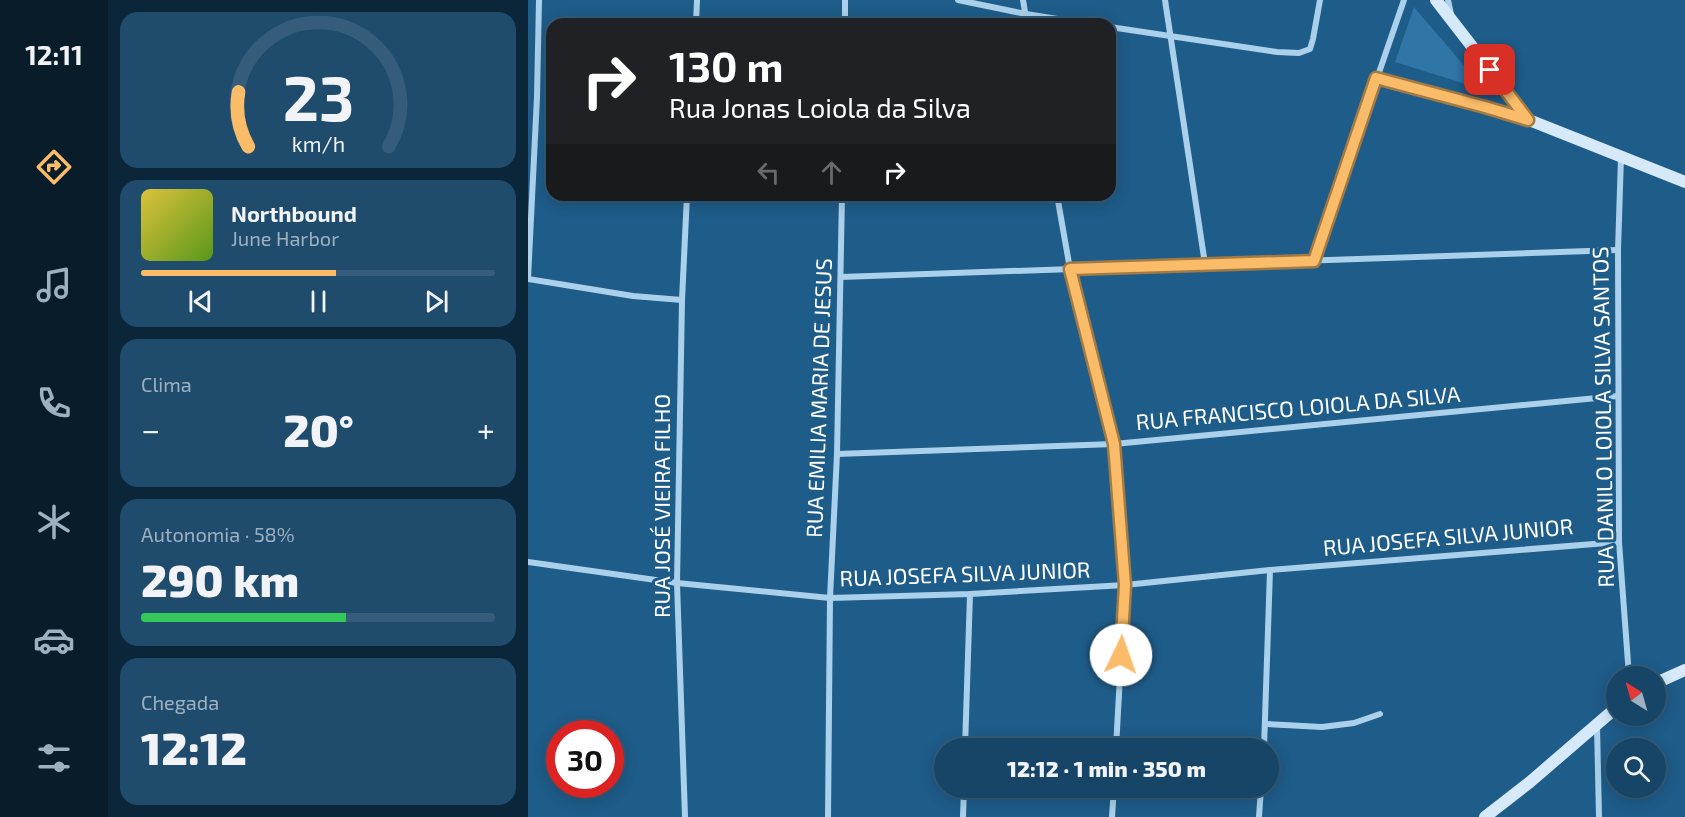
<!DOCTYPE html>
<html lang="pt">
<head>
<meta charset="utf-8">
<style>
  body { margin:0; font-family:"Exo 2",sans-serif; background:#1f4c6d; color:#f1f3f6; height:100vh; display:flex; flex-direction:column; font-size:22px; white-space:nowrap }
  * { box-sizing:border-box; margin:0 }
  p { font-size:20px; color:#9eb1c0 }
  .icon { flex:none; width:33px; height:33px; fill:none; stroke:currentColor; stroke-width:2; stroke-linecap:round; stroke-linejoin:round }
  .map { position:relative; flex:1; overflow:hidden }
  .side { display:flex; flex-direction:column; gap:12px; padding:12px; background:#0c2639; width:420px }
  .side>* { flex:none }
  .guide { position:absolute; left:18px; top:18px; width:570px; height:183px; border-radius:18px; box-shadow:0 3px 15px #0003,0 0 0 2px #355d7b; background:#202124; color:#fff; overflow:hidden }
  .needle { width:39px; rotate:323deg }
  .fabs { position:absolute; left:1078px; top:666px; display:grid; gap:12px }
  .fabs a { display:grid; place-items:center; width:60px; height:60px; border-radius:50%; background:#164567; box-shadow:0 3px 15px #0003,0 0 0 2px #355d7b; font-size:30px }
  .speed { position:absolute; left:18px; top:720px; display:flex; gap:12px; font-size:30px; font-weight:700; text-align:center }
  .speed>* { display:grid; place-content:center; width:78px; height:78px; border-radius:50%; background:#164567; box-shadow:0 3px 15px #0003,0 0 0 2px #355d7b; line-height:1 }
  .speed .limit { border:9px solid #d22; background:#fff; color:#111 }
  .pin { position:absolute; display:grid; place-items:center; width:51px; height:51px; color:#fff; margin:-26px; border-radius:12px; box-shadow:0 3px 9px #0006 }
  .me { position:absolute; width:66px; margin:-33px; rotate:3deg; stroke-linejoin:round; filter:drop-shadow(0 0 4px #0008) }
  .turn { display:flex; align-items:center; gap:21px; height:126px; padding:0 24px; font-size:27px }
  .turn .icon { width:78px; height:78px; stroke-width:2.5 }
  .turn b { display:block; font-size:42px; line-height:51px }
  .lanes { display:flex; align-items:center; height:57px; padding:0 24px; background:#0003; justify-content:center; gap:30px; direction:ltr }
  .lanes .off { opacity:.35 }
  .big { font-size:45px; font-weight:800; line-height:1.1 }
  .side .widget { flex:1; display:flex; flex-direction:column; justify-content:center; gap:9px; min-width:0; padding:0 21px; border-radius:18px; background:#1f4c6d }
  .side .dial { align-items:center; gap:0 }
  .dial svg { height:156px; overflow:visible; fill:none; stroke:#355d7b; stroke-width:7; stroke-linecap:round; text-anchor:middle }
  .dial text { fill:#f1f3f6; stroke:none }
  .song { display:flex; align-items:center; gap:18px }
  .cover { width:72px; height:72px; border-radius:9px; background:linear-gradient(135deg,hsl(50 70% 55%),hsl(90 70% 35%)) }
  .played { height:6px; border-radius:3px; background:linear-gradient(90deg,#fabc69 55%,#355d7b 55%) }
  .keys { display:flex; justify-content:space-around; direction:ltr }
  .heat { display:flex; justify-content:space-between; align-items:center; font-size:33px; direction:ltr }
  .charge { height:9px; border-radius:4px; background:linear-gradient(90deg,#34c759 58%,#355d7b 0) }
  .trip { position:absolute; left:406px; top:738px; width:345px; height:60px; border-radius:30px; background:#164567; box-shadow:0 3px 15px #0003,0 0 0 2px #355d7b; font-weight:800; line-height:60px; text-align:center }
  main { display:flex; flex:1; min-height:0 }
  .dock { display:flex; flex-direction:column; width:108px; justify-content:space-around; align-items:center; background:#091c29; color:#9eb1c0 }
  .dock .icon { width:42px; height:42px }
  .dock .selected { color:#fabc69 }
  .dock b { font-size:27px; color:#f1f3f6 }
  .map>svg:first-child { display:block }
  .green { fill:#2f75a5 }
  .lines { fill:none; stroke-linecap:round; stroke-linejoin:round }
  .street { stroke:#aad0eb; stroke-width:6 }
  .secondary { stroke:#d5e9f9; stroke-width:12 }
  .route-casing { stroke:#a27a44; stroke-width:15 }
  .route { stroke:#fabc69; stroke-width:10 }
  .labels { text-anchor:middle; stroke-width:6; stroke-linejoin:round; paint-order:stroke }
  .street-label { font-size:22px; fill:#fff; stroke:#1e5c89 }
</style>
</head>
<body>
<main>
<nav class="dock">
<b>12:11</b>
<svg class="icon selected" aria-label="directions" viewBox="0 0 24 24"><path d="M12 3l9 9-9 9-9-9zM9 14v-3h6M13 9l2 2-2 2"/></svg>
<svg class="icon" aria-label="music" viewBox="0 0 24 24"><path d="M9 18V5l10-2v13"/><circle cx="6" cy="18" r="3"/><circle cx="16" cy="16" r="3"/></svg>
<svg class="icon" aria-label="phone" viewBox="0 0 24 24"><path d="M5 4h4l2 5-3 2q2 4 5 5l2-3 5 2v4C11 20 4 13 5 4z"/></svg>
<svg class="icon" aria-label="climate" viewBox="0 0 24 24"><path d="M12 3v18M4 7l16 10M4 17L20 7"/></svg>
<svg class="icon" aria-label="car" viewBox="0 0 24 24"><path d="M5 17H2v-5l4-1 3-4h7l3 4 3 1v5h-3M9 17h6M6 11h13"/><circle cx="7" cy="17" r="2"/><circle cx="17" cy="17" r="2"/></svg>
<svg class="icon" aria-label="filters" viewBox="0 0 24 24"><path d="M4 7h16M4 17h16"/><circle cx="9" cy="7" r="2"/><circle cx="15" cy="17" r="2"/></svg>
</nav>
<section class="side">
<div class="widget dial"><svg viewBox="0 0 100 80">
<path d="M14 69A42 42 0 1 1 86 69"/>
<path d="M14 69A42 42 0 0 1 9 41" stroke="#fabc69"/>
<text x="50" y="56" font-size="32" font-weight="700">23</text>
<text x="50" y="72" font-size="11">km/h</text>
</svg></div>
<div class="widget">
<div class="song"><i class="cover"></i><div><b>Northbound</b><p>June Harbor</p></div></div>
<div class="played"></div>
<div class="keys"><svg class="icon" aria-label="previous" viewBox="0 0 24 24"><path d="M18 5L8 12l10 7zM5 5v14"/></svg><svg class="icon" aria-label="pause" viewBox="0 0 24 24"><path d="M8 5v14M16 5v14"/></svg><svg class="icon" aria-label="next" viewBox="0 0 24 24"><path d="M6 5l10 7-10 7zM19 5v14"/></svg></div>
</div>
<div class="widget"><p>Clima</p>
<div class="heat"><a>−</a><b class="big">20°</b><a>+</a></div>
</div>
<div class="widget"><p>Autonomia · 58%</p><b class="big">290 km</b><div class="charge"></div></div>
<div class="widget"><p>Chegada</p><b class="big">12:12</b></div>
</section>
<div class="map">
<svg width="1157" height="817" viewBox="0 0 1157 817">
  <rect width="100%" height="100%" fill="#1e5c89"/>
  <path class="green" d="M886,7L957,90L867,62Z"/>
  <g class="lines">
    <g class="street">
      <path d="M430,0L498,14L561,24"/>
      <path d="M495,0L499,24"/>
      <path d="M637,0L677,264"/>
      <path d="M920,0L923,14"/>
      <path d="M168,24L169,0"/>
      <path d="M317,24V0"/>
      <path d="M582,27L749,52L771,53L782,49L785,39L792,0"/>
      <path d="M848,78L957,107L997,119"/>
      <path d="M1093,157L1090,250L1091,542L1101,676"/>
      <path d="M529,195L542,269L586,444L597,585L588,748"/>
      <path d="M786,261L876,0"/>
      <path d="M313,277L1090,250"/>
      <path d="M0,279L9,97L11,0"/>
      <path d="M0,279L105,296L154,300"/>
      <path d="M309,454L586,444L1090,396"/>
      <path d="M0,562L149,583L302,598L442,594L597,585L742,570L1091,542"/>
      <path d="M738,724L794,727L826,723L852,714"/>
      <path d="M1069,726L1071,817"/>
      <path d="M437,748L442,594"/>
      <path d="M736,748L742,570"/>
      <path d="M157,817L149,583L154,300L159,195"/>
      <path d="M300,817L302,598L309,454L314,195"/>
      <path d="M435,817L436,788"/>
      <path d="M584,817L586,788"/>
      <path d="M731,817L733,788"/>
    </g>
    <g class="secondary">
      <path d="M908,0L1001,120L1157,182"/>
      <path d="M1128,683L1157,670"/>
      <path d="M957,817L1002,782L1089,707"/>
    </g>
  </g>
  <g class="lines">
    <g class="route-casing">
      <path id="route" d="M593,655L597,585L586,444L542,269L786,261L848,78L957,107L1000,120L962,70"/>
    </g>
    <use href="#route" class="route"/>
  </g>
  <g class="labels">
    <g class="street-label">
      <text transform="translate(291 398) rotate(-88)" y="8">RUA EMILIA MARIA DE JESUS</text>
      <text transform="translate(770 408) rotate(-5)" y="8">RUA FRANCISCO LOIOLA DA SILVA</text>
      <text transform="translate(1075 417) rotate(-91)" y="8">RUA DANILO LOIOLA SILVA SANTOS</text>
      <text transform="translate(134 506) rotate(-90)" y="8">RUA JOSÉ VIEIRA FILHO</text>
      <text transform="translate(920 537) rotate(-5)" y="8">RUA JOSEFA SILVA JUNIOR</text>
      <text transform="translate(437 574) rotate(-2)" y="8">RUA JOSEFA SILVA JUNIOR</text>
    </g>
  </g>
</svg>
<div class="fabs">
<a><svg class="needle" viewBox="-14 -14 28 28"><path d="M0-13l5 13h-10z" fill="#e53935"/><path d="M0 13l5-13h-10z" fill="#9eb1c0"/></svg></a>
<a><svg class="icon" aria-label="search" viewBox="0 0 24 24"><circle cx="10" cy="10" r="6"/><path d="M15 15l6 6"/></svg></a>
</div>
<div class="speed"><div class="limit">30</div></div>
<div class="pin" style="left:962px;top:70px;background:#d93025"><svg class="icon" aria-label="arrive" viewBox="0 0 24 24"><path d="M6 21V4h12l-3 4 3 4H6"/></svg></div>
<svg class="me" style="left:593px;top:655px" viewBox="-20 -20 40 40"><circle r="19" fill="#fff"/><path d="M0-13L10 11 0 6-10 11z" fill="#fabc69"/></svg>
<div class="trip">12:12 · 1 min · 350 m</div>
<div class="guide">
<div class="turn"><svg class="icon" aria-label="right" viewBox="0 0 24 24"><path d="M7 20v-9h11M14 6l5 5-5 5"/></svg><div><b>130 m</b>Rua Jonas Loiola da Silva</div></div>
<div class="lanes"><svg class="icon off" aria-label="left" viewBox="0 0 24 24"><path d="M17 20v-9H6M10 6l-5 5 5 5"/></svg><svg class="icon off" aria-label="ahead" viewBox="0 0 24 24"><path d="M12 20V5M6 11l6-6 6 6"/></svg><svg class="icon" aria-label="right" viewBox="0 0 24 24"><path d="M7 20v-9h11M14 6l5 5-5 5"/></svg></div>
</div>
</div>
</main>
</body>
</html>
